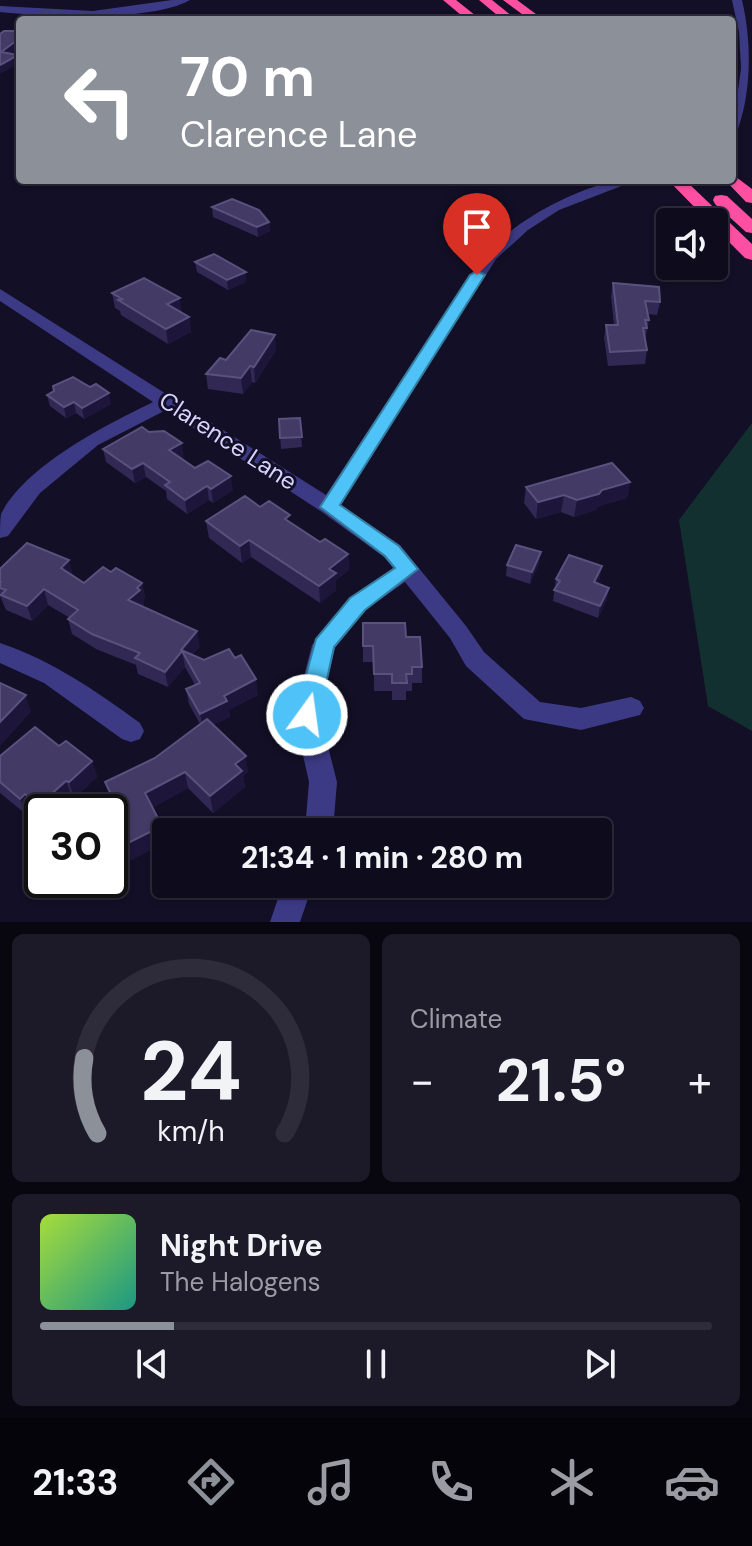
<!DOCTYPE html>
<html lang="en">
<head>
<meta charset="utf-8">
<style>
  body { margin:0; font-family:"DM Sans",sans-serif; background:#1c1929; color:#f1f3f6; height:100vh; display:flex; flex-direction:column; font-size:30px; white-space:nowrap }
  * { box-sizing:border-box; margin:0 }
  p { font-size:26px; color:#9b9ba3 }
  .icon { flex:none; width:44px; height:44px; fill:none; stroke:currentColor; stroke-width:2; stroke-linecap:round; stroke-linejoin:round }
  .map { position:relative; height:922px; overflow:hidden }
  .details { display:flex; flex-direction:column; gap:12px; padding:12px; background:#08060f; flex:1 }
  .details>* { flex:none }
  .banner { position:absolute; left:16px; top:16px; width:720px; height:168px; border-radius:8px; box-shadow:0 2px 6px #0004,0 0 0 2px #2e2b3b; background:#8c9099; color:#fff; overflow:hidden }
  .controls { position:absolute; left:656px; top:208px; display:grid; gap:16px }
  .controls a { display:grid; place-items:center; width:72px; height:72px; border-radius:8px; background:#0e0b1c; box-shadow:0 2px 6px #0004,0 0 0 2px #2e2b3b; font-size:40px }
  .speed { position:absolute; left:24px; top:794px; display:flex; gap:16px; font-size:40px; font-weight:700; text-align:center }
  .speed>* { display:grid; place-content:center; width:104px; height:104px; border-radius:50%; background:#0e0b1c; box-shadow:0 2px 6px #0004,0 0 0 2px #2e2b3b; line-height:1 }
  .speed .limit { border:4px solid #111; border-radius:12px; background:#fff; color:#111 }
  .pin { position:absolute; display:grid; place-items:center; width:68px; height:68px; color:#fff; margin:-82px -34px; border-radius:50% 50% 50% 0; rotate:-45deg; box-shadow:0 0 8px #0007 }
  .pin .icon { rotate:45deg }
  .me { position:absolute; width:88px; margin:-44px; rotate:14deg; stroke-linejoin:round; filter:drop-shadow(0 0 6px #0008) }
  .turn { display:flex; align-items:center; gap:28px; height:168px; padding:0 32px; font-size:36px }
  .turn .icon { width:104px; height:104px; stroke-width:2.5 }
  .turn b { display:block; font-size:56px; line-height:68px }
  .big { font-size:60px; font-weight:700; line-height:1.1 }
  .details .widget { flex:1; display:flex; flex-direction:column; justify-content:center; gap:12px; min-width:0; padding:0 28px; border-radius:12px; background:#1c1929 }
  .details .dial { align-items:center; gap:0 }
  .dial svg { height:208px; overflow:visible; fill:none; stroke:#2e2b3b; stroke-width:7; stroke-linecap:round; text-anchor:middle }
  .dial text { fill:#f1f3f6; stroke:none }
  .song { display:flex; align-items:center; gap:24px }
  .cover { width:96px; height:96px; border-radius:12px; background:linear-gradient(135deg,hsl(80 70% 55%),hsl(170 70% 35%)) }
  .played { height:8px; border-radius:4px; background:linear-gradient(90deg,#8c9099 20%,#2e2b3b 20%) }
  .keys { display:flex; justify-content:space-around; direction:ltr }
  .heat { display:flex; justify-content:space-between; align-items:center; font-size:44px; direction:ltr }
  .details .tiles { flex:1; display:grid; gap:12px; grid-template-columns:1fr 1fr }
  .widget:last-child { grid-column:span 2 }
  .trip { position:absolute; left:152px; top:818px; width:460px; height:80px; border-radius:8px; background:#0e0b1c; box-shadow:0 2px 6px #0004,0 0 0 2px #2e2b3b; font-weight:700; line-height:80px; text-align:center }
  .menu { display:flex; height:128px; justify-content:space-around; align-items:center; background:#06040b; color:#9b9ba3 }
  .menu .icon { width:56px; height:56px }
  .menu .selected { color:#8c9099 }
  .menu b { font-size:36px; color:#f1f3f6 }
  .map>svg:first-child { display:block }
  .green { fill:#12302f }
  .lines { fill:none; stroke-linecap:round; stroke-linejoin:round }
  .minor { fill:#3d3a85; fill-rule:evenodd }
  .highway { fill:#ff4fa3; fill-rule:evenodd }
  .wall { fill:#312854 }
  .shaded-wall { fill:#1d163a }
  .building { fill:#433a66; stroke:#5a527e; stroke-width:2 }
  .route { fill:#4fc3f7; stroke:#337fa1; stroke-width:2 }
  .labels { text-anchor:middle; stroke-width:6; stroke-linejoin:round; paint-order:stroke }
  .street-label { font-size:24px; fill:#d9d4ff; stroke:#130f26 }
</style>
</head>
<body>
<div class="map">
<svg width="752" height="922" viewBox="0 0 752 922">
  <rect width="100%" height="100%" fill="#130f26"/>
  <path class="green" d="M752,423V731L708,706L679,520Z"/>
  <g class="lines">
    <g class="minor">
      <path d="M172,0H190C152,22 45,17 0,12V6L93,11Z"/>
      <path d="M732,0H742C752,43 752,94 736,134L732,135L741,68L739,32Z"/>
      <path d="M615,180H637L559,210L528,230L496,259L341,505L400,545L466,626L484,652L540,702L581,708L631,697L640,701L644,708L640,715L581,730L524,719L466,666L450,638L405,582L365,610L335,648L320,715L337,782L334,818L329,832H301L306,818L309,782L294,715L312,645L349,598L393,568L384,557L322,512L166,410L98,445L40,493L8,536L0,538C0,531 0,521 1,514C26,465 106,425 153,402L0,301V289L326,495L485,253C524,216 564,195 615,180Z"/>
      <path d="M0,643C53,661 96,691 140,723L144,731L140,739L131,742L122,739L44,683L0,663Z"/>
      <path d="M283,884H313L300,922H270Z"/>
    </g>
    <g class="highway">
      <path d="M443,0H456L481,20H467Z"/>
      <path d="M479,0H492L517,20H503Z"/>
      <path d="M503,0H517L544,20H530Z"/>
      <path d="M732,174L752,189V203L746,202L725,180H732Z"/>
      <path d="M668,180H685L752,244V260L745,258L714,227V222H709Z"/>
      <path d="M721,195L727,196L752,219V233L746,232L715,204L713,200L715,196Z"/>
    </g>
  </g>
  <g class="wall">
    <path d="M212,207L269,222L270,231L258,237L213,217Z"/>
    <path d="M195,262L246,282L228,290L197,272Z"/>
    <path d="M613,283L660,302L657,315L648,314L649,320L645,340L647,350L645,364L608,366L604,338L606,325H614L611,296Z"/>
    <path d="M112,293L182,313L189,317L191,332L168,344L121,315L120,311L115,308Z"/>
    <path d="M276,350L255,383L252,382L243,394L208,389L206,374L226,360Z"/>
    <path d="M47,395L111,404L84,419L76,413L66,418L50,406Z"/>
    <path d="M300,418L302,447L281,449L279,419Z"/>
    <path d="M103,449L184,457L181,459L233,490L213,503L209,500L187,514L167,499L166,491L146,477L135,483L106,462Z"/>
    <path d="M630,482L627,498L599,506L596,510L574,517L561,512L536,519L524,503L526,487Z"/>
    <path d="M260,507L290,522L320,542L348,554L349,570L336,580V590L320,603L251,557L242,563L209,538L206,521Z"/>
    <path d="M539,563L530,584L506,576L507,565Z"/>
    <path d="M0,569L73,575L84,583L111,572L142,583L145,598L143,601L144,605L142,607L200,646L192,655L258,695L229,710L230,717L212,725L248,772L243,776L245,787L213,813L188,788L152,808L162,826L166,842L125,863L121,854L110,860V797L105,782L155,758L200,724L189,704L186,689L195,685L185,667L168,687L138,674L136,665L96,649L72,634L68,619L70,618L48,605L32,621L6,610L0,596Z"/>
    <path d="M600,578L597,584L607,599L598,618L553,601L556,579Z"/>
    <path d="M363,623L406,637L422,667V683H412V691H406V700H392V691H374V662H363Z"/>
    <path d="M59,746L92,761L97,777L74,798L72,797L42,812V819L32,810L27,815L0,793V756Z"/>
  </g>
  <g class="shaded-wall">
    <path d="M20,38V47L3,60L1,52Z"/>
    <path d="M18,55L20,63L0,74V65Z"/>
    <path d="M269,222L270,231L258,237L257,227Z"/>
    <path d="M246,272V282L228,290L227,280Z"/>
    <path d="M180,298L182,313L167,304Z"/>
    <path d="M189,317L191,332L168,344L166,329Z"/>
    <path d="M275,335L276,350L255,383L254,367Z"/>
    <path d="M250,366L252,382L243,394L241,378Z"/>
    <path d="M109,393L111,404L84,419L82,408Z"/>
    <path d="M74,402L76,413L66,418L64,407Z"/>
    <path d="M182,443L184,457L171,464L169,450Z"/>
    <path d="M143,463L146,477L135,483L132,469Z"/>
    <path d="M231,476L233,490L213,503L211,489Z"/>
    <path d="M630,482L627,498L599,506L596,510L574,517L577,500L602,490Z"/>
    <path d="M207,486L209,500L187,514L185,500Z"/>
    <path d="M564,495L561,512L536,519L538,502Z"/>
    <path d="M249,540L251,557L242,563L240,546Z"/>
    <path d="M541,552L539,563L530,584L532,572Z"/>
    <path d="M348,554L349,570L336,580V590L320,603L319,586L329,569Z"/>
    <path d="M69,560L73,575L65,583L61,568Z"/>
    <path d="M602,566L600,578L592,594L594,582Z"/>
    <path d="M142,583L145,598L143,601L144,605L131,616L128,600L137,588Z"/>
    <path d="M609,588L607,599L598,618L600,606Z"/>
    <path d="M44,589L48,605L32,621L27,606Z"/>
    <path d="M197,631L200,646L187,661L182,651L185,667L168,687L165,672Z"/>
    <path d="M256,679L258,695L229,710L230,717L203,729L200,714L224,696Z"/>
    <path d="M26,695L31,712L0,746V722Z"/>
    <path d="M246,756L248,772L243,776L245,787L213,813L210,796L235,764Z"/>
    <path d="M92,761L97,777L74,798L69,782Z"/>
    <path d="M185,772L188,788L149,810L145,793Z"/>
    <path d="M66,781L72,797L55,812H42V813L39,805Z"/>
    <path d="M25,794L32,810L27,815L20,799Z"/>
    <path d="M162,826L166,842L125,863L120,847Z"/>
    <path d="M116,838L121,854L110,860V841Z"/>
  </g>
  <g class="building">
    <path d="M4,31H20V38L1,52L18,55L0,65V34Z"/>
    <path d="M232,199L259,210L269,222L257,227L212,207Z"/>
    <path d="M214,254L246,272L227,280L195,262Z"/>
    <path d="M144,278L180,298L167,304L189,317L166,329L118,300L122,299L112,293Z"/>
    <path d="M613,283L659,287L660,302L645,301L649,320H645L647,328H643L647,350L610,352L606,325H618Z"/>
    <path d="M251,330L275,335L254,367L250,366L241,378L206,374L220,358L226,360Z"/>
    <path d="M73,377L90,387L96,384L109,393L82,408L74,402L64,407L47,395L54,391L53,386Z"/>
    <path d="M300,418L302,437L280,438L279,419Z"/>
    <path d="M142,427L149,432L164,431L182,443L169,450L195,468L208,461L231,476L211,489L207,486L185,500L165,485L170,482L143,463L132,469L103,449Z"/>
    <path d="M612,463L630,482L602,490L599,494L577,500L564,495L538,502L526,487Z"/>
    <path d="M245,496L260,507L269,501L290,515L285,519L320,542L325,539L348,554L329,569L336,573L319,586L249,540L240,546L206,521Z"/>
    <path d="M27,543L69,560L61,568L84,583L103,567L111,572L116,568L142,583L137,588L140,590L128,600L197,631L181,650L204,660L229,649L235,658L241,655L256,679L224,696L227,701L200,714L186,689L200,683L182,651L165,672L135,658L140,653L92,634L68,619L78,610L44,589L27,606L1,595L6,590L0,588V583L1,582L0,581V569Z"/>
    <path d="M516,545L541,552L532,572L507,565Z"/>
    <path d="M569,555L602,566L594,582L609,588L600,606L554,590L560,581L556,579Z"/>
    <path d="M363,623H405L406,637H420L422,667H412V674H406L407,683H392V674H374L373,646H363Z"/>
    <path d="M0,683L26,695L0,722Z"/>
    <path d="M207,719L246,756L235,764L242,771L210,796L185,772L145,793L162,826L120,847L116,838L110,841V812H88L87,810L112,796L105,782L155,758Z"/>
    <path d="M35,727L59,746L66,741L92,761L69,782L66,781L39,805L25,794L20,799L0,782V756Z"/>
  </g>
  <path class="route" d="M477,271L485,275L340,505L399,546L418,569L365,610L334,647L319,715L315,722L307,725L299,722L295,715L316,639L350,598L395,568L385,556L320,507L470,275Z"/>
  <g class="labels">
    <g class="street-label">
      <text transform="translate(228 441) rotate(33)" y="8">Clarence Lane</text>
    </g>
  </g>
</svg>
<div class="controls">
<a><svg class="icon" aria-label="sound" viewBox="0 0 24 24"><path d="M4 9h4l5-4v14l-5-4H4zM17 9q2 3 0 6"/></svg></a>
</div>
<div class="speed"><div class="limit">30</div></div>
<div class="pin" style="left:477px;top:275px;background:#d93025"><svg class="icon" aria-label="arrive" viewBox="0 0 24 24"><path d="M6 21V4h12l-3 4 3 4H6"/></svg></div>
<svg class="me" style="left:307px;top:715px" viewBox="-20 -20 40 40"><circle r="17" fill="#4fc3f7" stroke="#fff" stroke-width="3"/><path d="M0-11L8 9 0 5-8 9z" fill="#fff"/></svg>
<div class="trip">21:34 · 1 min · 280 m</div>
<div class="banner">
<div class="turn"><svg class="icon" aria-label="left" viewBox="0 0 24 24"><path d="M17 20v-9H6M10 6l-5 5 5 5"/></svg><div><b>70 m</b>Clarence Lane</div></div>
</div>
</div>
<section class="details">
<div class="tiles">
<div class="widget dial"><svg viewBox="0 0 100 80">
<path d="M14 69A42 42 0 1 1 86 69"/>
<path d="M14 69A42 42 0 0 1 9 40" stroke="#8c9099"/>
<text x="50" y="56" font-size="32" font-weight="700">24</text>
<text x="50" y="72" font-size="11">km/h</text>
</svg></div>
<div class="widget"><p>Climate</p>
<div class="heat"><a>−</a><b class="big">21.5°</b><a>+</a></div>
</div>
<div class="widget">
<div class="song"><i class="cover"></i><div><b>Night Drive</b><p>The Halogens</p></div></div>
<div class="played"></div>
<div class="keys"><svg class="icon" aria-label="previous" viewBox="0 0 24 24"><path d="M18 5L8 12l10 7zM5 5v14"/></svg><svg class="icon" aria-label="pause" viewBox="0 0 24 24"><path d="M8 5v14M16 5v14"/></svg><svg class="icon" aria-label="next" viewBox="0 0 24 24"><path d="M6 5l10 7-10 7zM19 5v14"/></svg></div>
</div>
</div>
</section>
<nav class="menu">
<b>21:33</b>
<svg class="icon selected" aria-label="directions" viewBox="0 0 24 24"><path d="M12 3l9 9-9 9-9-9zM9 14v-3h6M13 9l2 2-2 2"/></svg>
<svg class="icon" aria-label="music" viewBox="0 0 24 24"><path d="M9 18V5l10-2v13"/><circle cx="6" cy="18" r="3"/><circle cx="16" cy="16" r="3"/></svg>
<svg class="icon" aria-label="phone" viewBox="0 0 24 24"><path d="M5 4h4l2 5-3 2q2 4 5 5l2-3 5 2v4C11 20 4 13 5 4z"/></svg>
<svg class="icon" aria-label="climate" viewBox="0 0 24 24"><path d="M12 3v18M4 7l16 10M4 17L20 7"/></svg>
<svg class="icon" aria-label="car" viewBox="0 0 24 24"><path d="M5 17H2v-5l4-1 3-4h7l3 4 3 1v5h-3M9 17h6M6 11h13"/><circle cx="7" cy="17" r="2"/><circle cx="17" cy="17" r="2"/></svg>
</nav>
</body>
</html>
